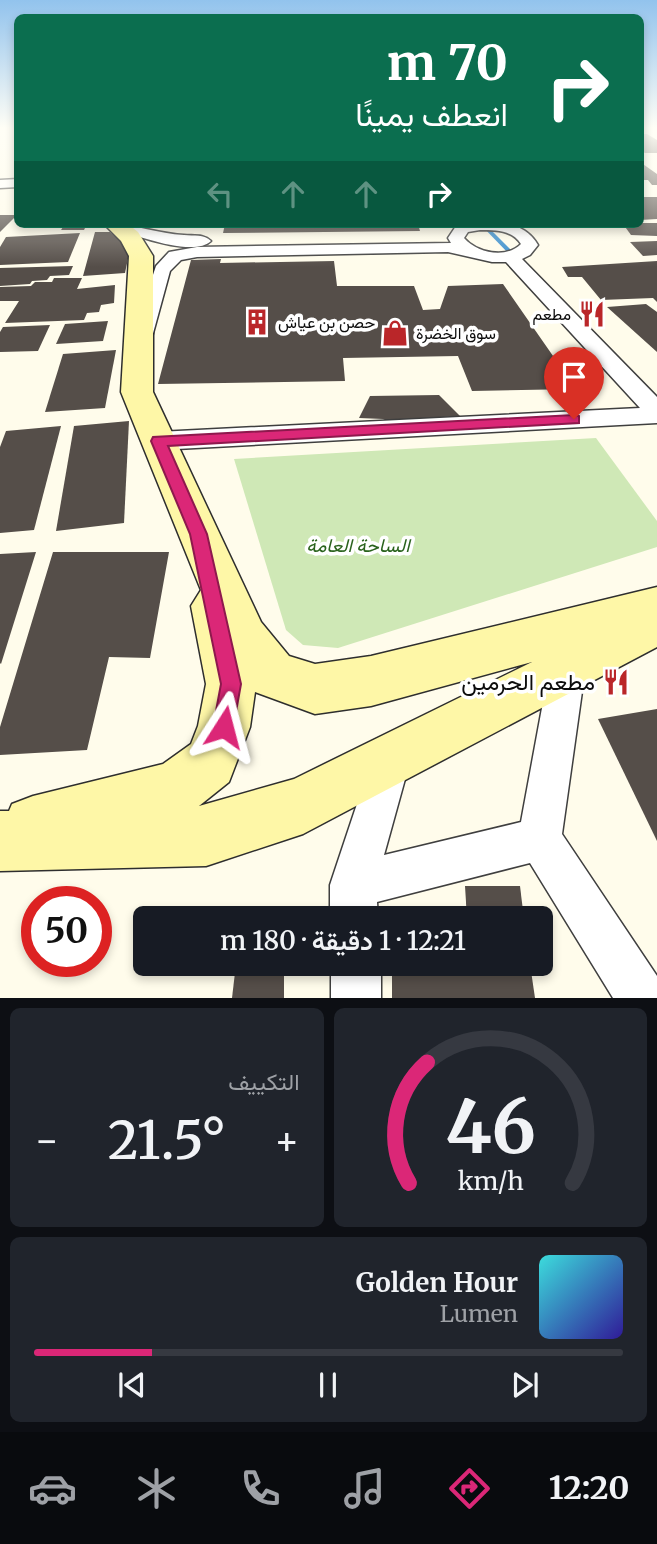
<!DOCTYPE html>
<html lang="ar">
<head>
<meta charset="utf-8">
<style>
  body { margin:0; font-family:Merriweather,Vazirmatn,serif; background:#20242c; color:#f1f3f6; direction:rtl; height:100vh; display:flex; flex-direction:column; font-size:26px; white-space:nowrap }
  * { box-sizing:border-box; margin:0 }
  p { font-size:23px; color:#9ea1a6 }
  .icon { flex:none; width:38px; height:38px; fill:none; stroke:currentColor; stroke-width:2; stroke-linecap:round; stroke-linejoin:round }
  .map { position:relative; height:998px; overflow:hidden; direction:ltr }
  .drawer { display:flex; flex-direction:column; gap:10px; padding:10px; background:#0d0f14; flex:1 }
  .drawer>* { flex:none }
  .guide { position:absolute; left:14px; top:14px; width:630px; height:214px; border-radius:10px; box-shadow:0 4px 10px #0003; direction:rtl; background:#0b6e4f; color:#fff; overflow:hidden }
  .speed { position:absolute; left:21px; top:886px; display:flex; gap:14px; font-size:35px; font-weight:700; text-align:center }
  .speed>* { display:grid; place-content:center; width:91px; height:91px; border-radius:50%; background:#171b24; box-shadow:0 4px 10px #0003; line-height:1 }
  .speed .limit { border:10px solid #d22; background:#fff; color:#111 }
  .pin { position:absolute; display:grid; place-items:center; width:60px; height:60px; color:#fff; margin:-72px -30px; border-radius:50% 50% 50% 0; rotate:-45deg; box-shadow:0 0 7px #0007 }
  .pin .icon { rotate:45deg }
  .me { position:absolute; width:77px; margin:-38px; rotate:9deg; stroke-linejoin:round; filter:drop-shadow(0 0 5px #0008) }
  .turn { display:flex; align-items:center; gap:24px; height:147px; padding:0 21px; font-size:32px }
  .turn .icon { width:91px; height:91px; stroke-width:2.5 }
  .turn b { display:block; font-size:49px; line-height:60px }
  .lanes { display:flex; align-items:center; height:66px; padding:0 21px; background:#0003; justify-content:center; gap:35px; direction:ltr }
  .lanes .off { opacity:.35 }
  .big { font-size:52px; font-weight:600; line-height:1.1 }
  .drawer .tile { flex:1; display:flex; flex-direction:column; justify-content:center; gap:10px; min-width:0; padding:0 24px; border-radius:10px; background:#20242c }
  .drawer .dial { align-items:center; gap:0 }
  .dial svg { height:182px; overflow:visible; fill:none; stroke:#363941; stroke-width:7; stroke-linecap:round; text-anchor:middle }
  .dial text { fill:#f1f3f6; stroke:none }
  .song { display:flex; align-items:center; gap:21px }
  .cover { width:84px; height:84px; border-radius:10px; background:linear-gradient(135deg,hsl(180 70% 55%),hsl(250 70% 35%)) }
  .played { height:7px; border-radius:4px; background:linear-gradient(90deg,#db2777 20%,#363941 20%) }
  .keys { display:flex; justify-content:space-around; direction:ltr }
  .heat { display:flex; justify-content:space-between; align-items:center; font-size:38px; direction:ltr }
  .drawer .tiles { flex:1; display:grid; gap:10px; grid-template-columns:1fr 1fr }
  .tile:last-child { grid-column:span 2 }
  .trip { position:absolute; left:133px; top:906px; width:420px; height:70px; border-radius:10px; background:#171b24; box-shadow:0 4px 10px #0003; font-weight:600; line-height:70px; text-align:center; direction:rtl }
  .tab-bar { display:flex; height:112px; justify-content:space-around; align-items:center; background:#090b0e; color:#9ea1a6 }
  .tab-bar .icon { width:49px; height:49px }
  .tab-bar .active { color:#db2777 }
  .tab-bar b { font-size:32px; color:#f1f3f6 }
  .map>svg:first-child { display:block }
  .green { fill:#cfe8b6 }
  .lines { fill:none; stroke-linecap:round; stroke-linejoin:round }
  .stream { fill:#388dcc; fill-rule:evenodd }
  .building { fill:#554e49 }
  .minor-casing { stroke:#3f3f3f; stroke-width:3 }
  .secondary-casing { stroke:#2e2e2e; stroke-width:3 }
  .minor { fill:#fff; fill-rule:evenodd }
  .secondary { fill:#fef7a7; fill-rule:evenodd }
  .route { fill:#db2777; stroke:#8e194d; stroke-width:2 }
  .labels { text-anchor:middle; stroke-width:7; stroke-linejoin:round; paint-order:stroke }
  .far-poi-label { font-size:16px; fill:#0c0c0c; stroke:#fff; text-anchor:start }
  .park-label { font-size:19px; font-style:italic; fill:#2a631d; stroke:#fff }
  .near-poi-label { font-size:23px; fill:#0c0c0c; stroke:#fff; text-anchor:end }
</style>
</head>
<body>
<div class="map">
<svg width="657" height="998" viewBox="0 0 657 998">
  <rect width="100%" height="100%" fill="#fffceb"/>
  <path class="green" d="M596,438L657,521V547L338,648L303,645L286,630L234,459Z"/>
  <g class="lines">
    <path class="stream" d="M480,224H485L518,257V259H514Z"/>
  </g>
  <g class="building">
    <path d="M640,134H647L657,140V153H645L640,150Z"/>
    <path d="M640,162L657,174V185H652L648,180H640Z"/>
    <path d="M640,197H657V219L640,220Z"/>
    <path d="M0,215H17L0,232Z"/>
    <path d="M640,223H657V236L631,235L623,224Z"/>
    <path d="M65,224H87L84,230H61Z"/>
    <path d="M225,224H418L420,231L223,233Z"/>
    <path d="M95,232H110L130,249L125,273L83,276Z"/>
    <path d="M80,233L68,262L0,265V247L6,237Z"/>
    <path d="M657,241V255L643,256L630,242Z"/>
    <path d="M221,259L220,263L334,261L337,286H414L423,310L440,309L448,286L503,284L576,389L472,391L458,356L343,358L345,381L158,384L191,260Z"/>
    <path d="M657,261V302L653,298L601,300L582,277H568L562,267Z"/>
    <path d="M73,266L69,275L50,276L47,280L32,281L30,284L0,286V268Z"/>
    <path d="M54,278H82L77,289L115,285L114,303L101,305L99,312L87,313L84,320L5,323L19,301H0V287L31,286L35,282H52Z"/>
    <path d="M646,304L657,312V352L607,307Z"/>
    <path d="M108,321L103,341L56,344L65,324Z"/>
    <path d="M50,325L38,351L0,352V332L3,327Z"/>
    <path d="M116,350L105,408L45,412L63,354Z"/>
    <path d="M439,395L460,416L427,418L419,423L393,424L383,419L359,418L370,396Z"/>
    <path d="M129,421L124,523L56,531L74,426Z"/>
    <path d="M61,426L34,530L0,533V447L6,431Z"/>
    <path d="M36,552L1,664L0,663V554Z"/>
    <path d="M53,552H169L150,658L109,657L87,750L0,755V727Z"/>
    <path d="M657,709V841L598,719Z"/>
    <path d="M465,886H520L524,919H467Z"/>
    <path d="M236,964H284V998H232Z"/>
    <path d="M392,964H530L535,998H392Z"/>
  </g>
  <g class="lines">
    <g class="minor-casing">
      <g id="minor">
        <path d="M18,179V187L0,188V180Z"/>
        <path d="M110,224C136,224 158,234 184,235C194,236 204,234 211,241C194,258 133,235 113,227Z"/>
        <path d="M463,224C491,224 522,217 538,245L530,255L522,259L657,397V423L158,450L149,447L145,441L149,435L158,432L640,408L506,262H492L448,252L197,257L181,260L170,271L152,337L149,341H135L132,337L156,266L169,252L197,247L451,243L448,238L456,226ZM480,230C496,230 512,230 521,244C506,259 477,253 464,238L468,232Z"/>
        <path d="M567,652L580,658L585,670L562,834L657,976V998H613L530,863L377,902L378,919H330V885L376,747L390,741L404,747L410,761L384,855L521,822L549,670L554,658Z"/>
        <rect x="331" y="964" width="50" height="34"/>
      </g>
    </g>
    <g class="secondary-casing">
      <path id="secondary" d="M104,224H128L138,232L153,256V392L261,622L289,656L315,664L371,656L657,587V647L303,834L206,866L0,871V811H9L12,804L33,796L163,764L191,744L198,726L206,684L191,606L201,590L121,392L129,256L121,241ZM532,662L294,779L199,806L229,782L250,727L255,692L315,714L371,706Z"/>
    </g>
    <use href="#minor" class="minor"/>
    <use href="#secondary" class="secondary"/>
  </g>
  <linearGradient id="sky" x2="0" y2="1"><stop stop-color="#92c3ed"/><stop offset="0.48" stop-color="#fffef6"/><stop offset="1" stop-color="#fffef6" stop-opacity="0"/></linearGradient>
  <rect width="657" height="267" fill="url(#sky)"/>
  <path class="route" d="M574,415L579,416V423L168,446L207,534L241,684L232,734L224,738L216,734L213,727L221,684L190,534L151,441L153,437Z"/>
  <defs>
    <g id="restaurant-bare" transform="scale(2.1)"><path d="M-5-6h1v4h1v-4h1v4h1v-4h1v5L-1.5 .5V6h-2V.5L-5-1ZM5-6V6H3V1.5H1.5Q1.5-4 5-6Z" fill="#ba2629" stroke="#fff" stroke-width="2.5" paint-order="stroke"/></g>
    <g id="building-bare" transform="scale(2.1)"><path d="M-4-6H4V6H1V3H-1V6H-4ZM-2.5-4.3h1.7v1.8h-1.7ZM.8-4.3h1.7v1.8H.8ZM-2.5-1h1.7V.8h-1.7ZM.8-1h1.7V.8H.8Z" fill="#ba2629" stroke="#fff" stroke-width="2.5" paint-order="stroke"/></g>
    <g id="shop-bare" transform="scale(2.1)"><path d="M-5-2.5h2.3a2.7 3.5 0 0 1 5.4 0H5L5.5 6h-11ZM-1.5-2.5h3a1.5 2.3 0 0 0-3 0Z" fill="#ba2629" stroke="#fff" stroke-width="2.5" paint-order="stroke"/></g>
  </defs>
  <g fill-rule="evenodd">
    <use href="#restaurant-bare" x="592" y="314"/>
    <use href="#building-bare" x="257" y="322"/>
    <use href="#shop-bare" x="395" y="333"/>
    <use href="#restaurant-bare" x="616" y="682"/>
  </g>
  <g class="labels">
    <g class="far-poi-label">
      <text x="571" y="320" text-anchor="end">مطعم</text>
      <text x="278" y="328">حصن بن عياش</text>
      <text x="416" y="339">سوق الخضرة</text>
    </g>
    <g class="park-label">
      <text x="358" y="552">الساحة العامة</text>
    </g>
    <g class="near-poi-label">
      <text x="595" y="690">مطعم الحرمين</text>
    </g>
  </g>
</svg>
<div class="speed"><div class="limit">50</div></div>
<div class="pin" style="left:574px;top:419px;background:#d93025"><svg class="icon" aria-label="arrive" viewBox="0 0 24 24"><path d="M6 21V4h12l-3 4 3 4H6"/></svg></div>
<svg class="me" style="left:224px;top:727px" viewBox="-20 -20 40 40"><path d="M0-17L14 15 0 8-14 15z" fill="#db2777" stroke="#fff" stroke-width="4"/></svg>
<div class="trip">12:21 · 1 دقيقة · 180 m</div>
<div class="guide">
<div class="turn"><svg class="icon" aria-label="right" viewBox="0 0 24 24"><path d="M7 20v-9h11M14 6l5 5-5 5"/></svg><div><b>70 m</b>انعطف يمينًا</div></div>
<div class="lanes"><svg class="icon off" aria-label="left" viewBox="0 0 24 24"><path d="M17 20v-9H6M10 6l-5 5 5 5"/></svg><svg class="icon off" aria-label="ahead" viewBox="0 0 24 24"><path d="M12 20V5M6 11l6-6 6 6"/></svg><svg class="icon off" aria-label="ahead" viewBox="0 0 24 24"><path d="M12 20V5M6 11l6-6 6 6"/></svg><svg class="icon" aria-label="right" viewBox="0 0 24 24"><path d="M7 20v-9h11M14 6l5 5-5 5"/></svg></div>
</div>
</div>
<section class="drawer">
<div class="tiles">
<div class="tile dial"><svg viewBox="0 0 100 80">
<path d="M14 69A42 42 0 1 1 86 69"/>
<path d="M14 69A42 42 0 0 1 22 16" stroke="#db2777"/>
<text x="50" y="56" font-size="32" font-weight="700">46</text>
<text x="50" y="72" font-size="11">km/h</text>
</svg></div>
<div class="tile"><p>التكييف</p>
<div class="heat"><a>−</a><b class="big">21.5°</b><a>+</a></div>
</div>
<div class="tile">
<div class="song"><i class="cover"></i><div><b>Golden Hour</b><p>Lumen</p></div></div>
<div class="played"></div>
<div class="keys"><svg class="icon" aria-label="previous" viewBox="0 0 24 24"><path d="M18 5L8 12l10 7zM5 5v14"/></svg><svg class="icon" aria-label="pause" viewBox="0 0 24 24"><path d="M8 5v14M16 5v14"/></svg><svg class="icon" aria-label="next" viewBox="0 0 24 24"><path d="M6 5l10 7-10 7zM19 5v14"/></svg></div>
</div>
</div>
</section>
<nav class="tab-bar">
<b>12:20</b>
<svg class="icon active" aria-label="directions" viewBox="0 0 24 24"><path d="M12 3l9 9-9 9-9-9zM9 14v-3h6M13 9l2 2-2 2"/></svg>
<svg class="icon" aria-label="music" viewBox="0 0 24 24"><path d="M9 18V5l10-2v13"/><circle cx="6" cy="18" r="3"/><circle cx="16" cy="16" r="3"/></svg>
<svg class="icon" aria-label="phone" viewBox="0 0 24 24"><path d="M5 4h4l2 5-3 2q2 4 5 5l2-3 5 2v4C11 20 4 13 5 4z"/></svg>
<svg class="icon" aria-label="climate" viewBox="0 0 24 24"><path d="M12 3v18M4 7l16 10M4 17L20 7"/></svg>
<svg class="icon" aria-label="car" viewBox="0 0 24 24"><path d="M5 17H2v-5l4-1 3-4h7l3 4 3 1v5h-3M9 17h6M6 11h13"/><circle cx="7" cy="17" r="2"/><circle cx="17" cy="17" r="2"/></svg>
</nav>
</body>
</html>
